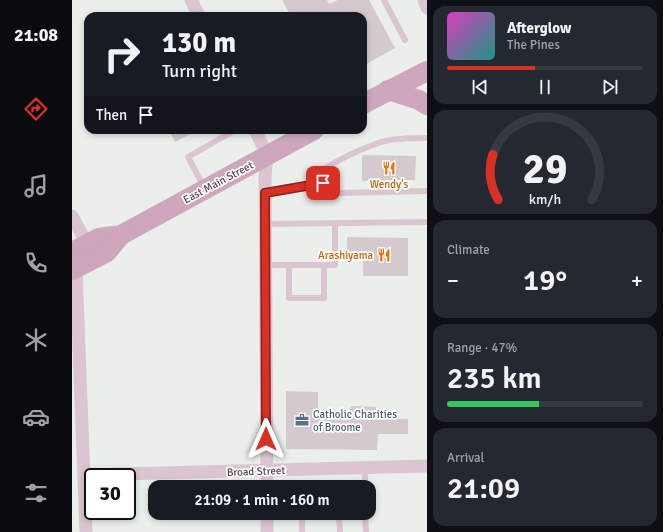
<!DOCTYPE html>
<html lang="en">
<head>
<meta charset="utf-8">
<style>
  body { margin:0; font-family:Signika,sans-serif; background:#242831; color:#f1f3f6; height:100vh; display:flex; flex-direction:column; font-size:15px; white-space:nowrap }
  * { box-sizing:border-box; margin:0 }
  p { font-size:13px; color:#9ea1a6 }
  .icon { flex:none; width:22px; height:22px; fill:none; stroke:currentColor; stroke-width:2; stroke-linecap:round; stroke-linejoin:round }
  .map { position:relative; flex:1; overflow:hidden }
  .sheet { display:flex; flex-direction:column; gap:6px; padding:6px; background:#0d0f14; width:236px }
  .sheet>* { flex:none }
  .top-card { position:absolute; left:12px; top:12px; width:283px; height:122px; border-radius:12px; box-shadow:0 2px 6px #0003; background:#171b24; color:#f1f3f6; overflow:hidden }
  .speed { position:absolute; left:12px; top:468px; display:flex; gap:8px; font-size:20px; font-weight:700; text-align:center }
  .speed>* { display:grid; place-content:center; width:52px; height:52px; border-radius:50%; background:#171b24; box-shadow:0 2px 6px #0003; line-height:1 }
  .speed .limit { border:2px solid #111; border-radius:6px; background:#fff; color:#111 }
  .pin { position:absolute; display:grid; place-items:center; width:34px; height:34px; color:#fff; margin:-17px; border-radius:8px; box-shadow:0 2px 6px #0006 }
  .me { position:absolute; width:44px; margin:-22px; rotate:0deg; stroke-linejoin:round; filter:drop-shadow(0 0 3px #0008) }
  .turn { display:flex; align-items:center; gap:14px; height:84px; padding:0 12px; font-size:18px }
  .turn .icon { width:52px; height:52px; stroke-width:2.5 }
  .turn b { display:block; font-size:28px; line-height:34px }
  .then { display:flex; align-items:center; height:38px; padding:0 12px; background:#0003; gap:8px; font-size:15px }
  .big { font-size:30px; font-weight:600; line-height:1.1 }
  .sheet .card { flex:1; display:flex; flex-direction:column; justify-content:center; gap:6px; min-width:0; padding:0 14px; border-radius:12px; background:#242831 }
  .sheet .dial { align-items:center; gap:0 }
  .dial svg { height:104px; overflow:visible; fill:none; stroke:#363941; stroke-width:7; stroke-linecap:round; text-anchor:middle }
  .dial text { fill:#f1f3f6; stroke:none }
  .song { display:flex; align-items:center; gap:12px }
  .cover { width:48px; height:48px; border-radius:6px; background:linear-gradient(135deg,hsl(310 70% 55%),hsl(170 70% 35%)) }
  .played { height:4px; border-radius:2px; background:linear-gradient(90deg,#d93025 45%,#363941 45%) }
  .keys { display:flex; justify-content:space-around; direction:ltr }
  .heat { display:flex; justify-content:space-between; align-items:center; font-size:22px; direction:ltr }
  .charge { height:6px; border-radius:3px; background:linear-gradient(90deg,#34c759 47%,#363941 0) }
  .trip { position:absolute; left:76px; top:480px; width:228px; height:40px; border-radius:12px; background:#171b24; box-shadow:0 2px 6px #0003; font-weight:600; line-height:40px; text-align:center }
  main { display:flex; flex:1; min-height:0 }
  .menu { display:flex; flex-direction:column; width:72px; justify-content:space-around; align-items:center; background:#090b0e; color:#9ea1a6 }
  .menu .icon { width:28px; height:28px }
  .menu .active { color:#d93025 }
  .menu b { font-size:18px; color:#f1f3f6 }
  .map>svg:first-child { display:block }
  .building { fill:#d4cacd }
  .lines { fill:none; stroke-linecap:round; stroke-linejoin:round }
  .service { stroke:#dbc5d1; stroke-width:6 }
  .minor { stroke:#dbc5d1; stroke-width:13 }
  .primary { stroke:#cea7bc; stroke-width:20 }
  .route-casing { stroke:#8d1f18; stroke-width:10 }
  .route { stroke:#d93025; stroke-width:7 }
  .labels { text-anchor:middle; stroke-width:3.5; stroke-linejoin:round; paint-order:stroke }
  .street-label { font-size:11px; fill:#5b424f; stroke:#fff }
  .food-label { font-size:11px; fill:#c56008; stroke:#fff }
  .service-label { font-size:11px; fill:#4e5e75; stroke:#fff; text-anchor:start }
</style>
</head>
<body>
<main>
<nav class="menu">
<b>21:08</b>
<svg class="icon active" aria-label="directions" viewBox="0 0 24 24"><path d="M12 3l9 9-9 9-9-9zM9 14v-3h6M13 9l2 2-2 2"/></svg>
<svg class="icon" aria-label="music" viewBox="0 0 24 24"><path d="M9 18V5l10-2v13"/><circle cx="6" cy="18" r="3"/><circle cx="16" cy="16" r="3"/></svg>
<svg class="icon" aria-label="phone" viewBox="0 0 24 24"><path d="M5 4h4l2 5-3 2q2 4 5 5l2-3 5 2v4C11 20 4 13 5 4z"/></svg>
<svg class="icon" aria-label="climate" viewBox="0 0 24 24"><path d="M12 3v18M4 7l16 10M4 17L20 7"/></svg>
<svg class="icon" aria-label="car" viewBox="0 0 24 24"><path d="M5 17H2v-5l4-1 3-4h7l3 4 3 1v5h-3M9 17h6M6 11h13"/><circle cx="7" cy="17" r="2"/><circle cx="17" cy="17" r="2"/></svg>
<svg class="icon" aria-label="filters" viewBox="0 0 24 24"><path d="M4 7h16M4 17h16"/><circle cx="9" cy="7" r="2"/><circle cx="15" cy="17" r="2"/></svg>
</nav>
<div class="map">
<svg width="355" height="532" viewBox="0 0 355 532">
  <rect width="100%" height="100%" fill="#ebefeb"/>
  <g class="building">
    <path d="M210,0H255L257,4L266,0H297L323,48L291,66V16H219Z"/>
    <path d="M97,130H126L103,142Z"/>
    <path d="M290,155L344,156L343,180L290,181Z"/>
    <path d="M275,237L336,238V276H291V261L275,260Z"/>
    <path d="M214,391L246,392V412H276L280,406L304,407V418L336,419V434H306L305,450L214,449Z"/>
  </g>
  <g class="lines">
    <g class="service">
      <path d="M312,0L333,40"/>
      <path d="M355,138C340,138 323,138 309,142C289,149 269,158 252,169L251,178L252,188L267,193L355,191"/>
      <path d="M132,187L116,157L163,130"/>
      <path d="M193,193L251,183"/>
      <path d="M193,224L355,222"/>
      <path d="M194,265H217"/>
      <path d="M252,265V298H217V265H263V223"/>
      <path d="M293,468V487"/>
      <path d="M267,513L268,532"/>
      <path d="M293,513L294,532"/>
      <path d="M230,532V519L233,513"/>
    </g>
    <g class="minor">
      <path d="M119,0L127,16"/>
      <path d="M352,0L355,8"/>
      <path d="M183,130L195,155L193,177L195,487"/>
      <path d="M0,216L15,244"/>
      <path d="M4,268L14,532"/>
      <path d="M13,475L355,466"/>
      <path d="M195,513V532"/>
    </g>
    <g class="primary">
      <path d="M316,90L347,100L355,105"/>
      <path d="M291,104L355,71"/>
      <path d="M0,252L27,238L49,235L242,130"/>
      <path d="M0,270L35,252L49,235"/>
    </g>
  </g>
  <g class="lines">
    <g class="route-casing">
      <path id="route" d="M194,439L193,193L251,183"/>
    </g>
    <use href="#route" class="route"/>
  </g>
  <defs>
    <g id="restaurant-bare" transform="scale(1.08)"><path d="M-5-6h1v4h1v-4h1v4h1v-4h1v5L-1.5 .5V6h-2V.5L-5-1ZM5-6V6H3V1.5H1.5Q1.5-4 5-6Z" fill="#e8710a" stroke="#fff" stroke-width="2.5" paint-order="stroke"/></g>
    <g id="office-bare" transform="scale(1.08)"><path d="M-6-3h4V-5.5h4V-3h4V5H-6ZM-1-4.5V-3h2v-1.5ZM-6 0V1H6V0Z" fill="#5c6f8a" stroke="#fff" stroke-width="2.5" paint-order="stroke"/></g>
  </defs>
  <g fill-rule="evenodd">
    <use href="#restaurant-bare" x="317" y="168"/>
    <use href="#restaurant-bare" x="312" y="255"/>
    <use href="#office-bare" x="230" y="420"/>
  </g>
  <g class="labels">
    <g class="street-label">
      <text transform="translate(146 182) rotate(-28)" y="4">East Main Street</text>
      <text transform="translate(184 471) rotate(-2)" y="4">Broad Street</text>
    </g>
    <g class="food-label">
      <text x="317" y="188">Wendy's</text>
      <text x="301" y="259" text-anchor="end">Arashiyama</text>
    </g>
    <g class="service-label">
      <text x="241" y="418">Catholic Charities<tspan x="241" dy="13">of Broome</tspan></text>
    </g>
  </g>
</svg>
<div class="speed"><div class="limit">30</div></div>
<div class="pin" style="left:251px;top:183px;background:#d93025"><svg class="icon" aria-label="arrive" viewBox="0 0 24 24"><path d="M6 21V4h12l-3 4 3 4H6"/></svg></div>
<svg class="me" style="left:194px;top:439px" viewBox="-20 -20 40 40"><path d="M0-17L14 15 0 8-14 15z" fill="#d93025" stroke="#fff" stroke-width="4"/></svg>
<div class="trip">21:09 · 1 min · 160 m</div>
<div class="top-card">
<div class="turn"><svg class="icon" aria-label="right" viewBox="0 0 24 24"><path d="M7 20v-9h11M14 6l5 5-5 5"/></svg><div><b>130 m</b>Turn right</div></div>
<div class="then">Then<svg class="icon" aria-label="arrive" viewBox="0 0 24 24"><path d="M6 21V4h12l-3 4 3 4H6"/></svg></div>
</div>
</div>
<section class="sheet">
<div class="card">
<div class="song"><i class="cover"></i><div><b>Afterglow</b><p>The Pines</p></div></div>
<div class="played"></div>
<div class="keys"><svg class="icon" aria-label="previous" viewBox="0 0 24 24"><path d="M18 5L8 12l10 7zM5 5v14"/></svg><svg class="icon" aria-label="pause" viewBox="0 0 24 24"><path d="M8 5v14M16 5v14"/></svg><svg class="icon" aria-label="next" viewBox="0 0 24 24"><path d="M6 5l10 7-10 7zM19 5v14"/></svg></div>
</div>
<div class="card dial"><svg viewBox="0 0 100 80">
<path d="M14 69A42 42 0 1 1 86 69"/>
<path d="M14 69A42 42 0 0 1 10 34" stroke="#d93025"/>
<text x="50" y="56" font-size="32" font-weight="700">29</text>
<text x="50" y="72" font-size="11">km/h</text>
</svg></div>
<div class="card"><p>Climate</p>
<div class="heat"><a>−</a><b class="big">19°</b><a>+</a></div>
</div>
<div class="card"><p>Range · 47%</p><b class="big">235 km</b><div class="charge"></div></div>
<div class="card"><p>Arrival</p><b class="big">21:09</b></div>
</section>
</main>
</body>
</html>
